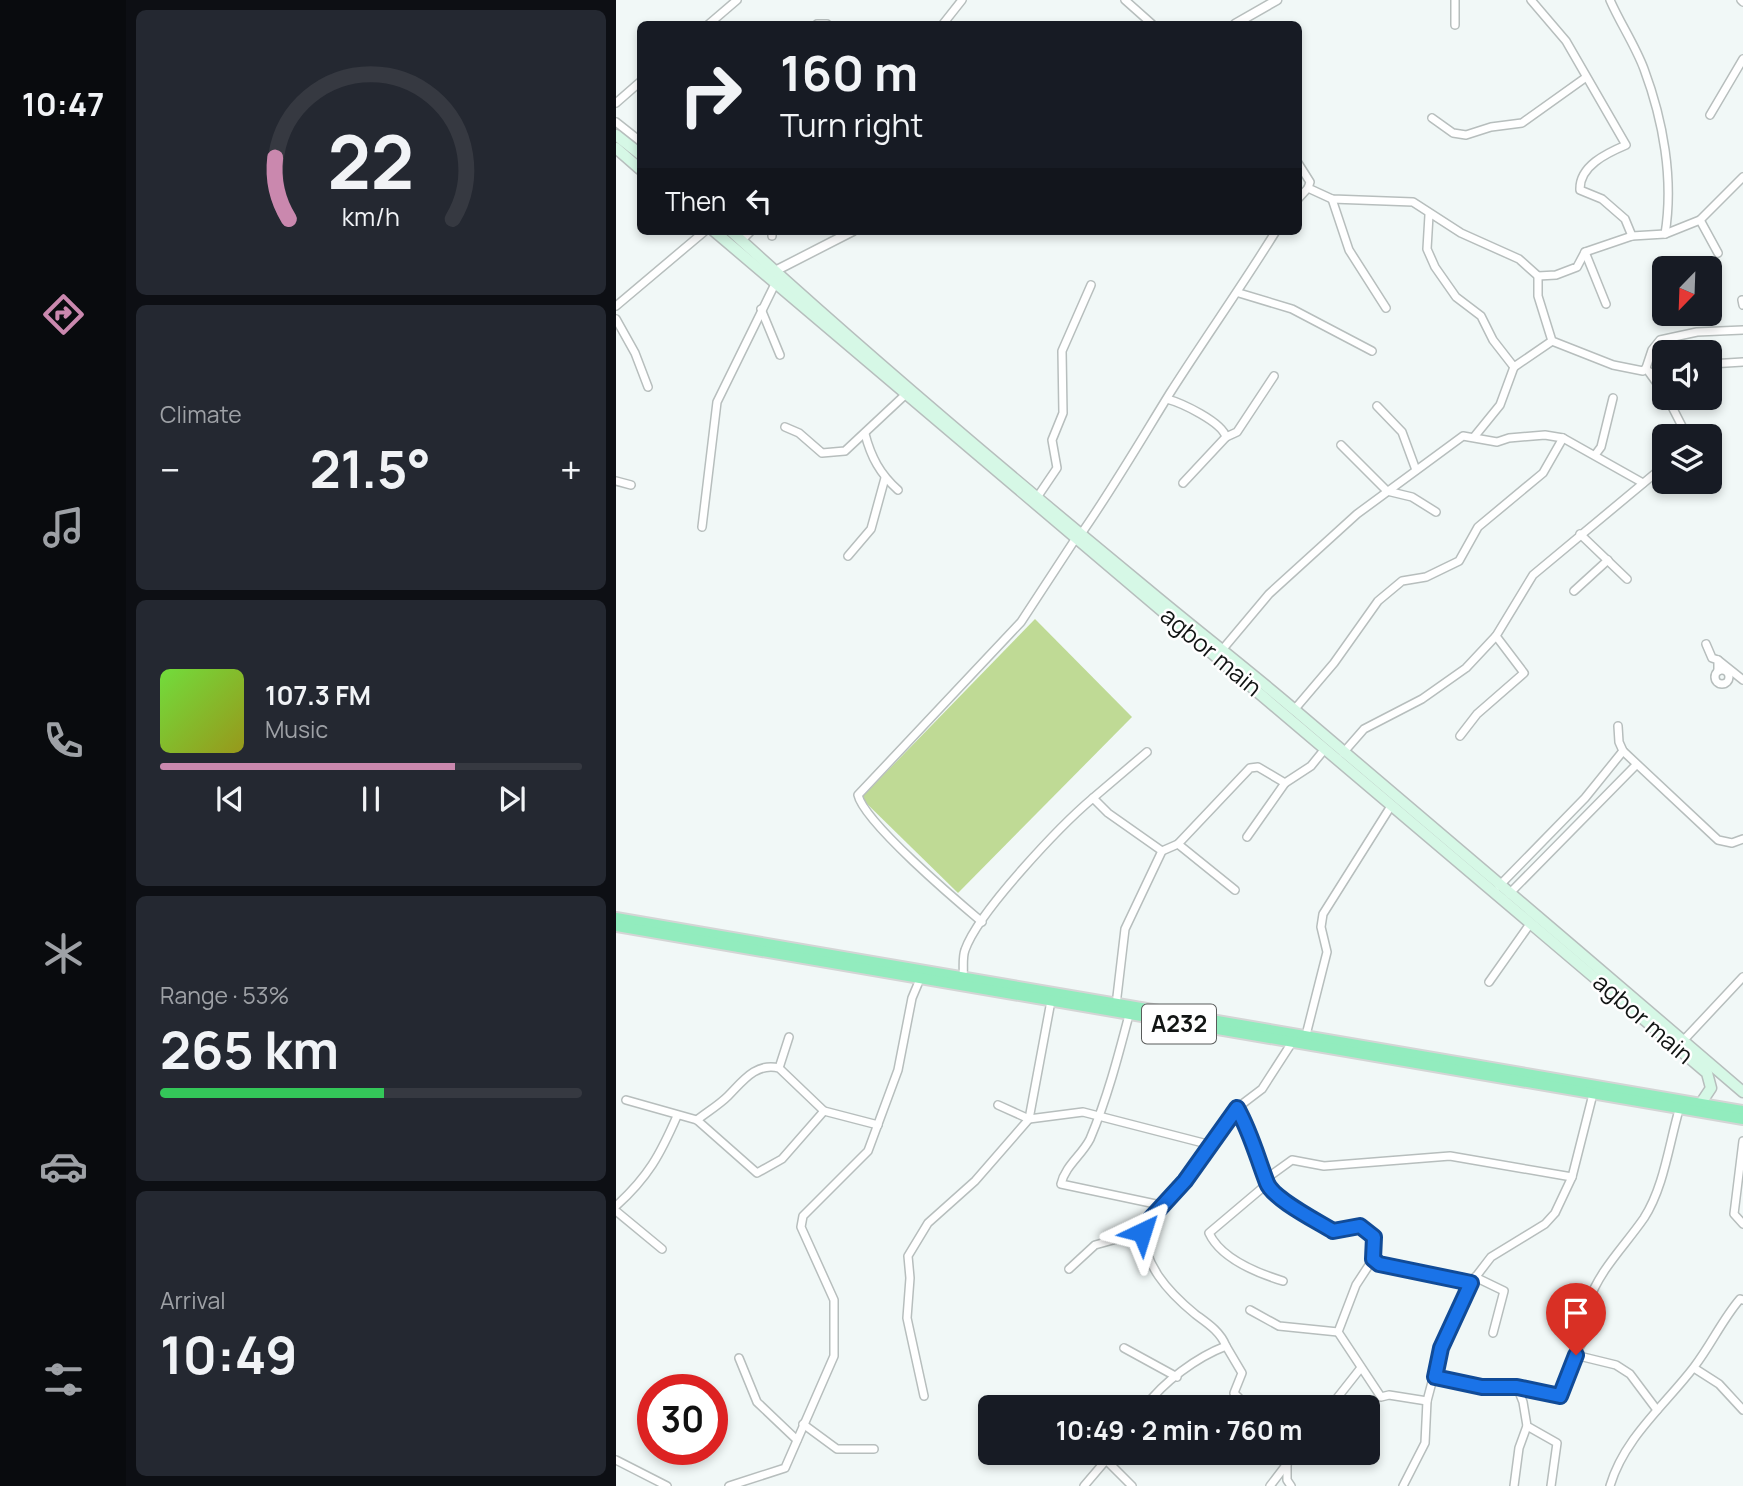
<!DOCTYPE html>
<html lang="en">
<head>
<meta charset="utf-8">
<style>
  body { margin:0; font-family:Manrope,sans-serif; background:#242831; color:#f1f3f6; height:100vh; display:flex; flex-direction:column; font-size:26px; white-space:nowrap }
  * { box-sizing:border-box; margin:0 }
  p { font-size:23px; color:#9ea1a6 }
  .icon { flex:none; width:38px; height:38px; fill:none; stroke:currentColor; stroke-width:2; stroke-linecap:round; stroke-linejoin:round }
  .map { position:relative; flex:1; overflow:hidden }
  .panel { display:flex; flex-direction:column; gap:10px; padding:10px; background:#0d0f14; width:490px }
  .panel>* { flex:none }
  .guide { position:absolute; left:21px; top:21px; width:665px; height:214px; border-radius:10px; box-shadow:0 4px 10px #0003; background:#171b24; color:#f1f3f6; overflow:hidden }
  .needle { width:46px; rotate:203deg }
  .buttons { position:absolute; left:1036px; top:256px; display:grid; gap:14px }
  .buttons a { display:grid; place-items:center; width:70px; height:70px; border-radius:10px; background:#171b24; box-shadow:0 4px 10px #0003; font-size:35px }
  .speed { position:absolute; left:21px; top:1374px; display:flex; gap:14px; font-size:35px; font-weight:700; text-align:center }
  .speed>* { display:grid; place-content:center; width:91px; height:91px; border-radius:50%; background:#171b24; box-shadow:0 4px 10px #0003; line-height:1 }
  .speed .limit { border:10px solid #d22; background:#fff; color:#111 }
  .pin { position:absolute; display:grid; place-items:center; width:60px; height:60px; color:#fff; margin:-72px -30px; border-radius:50% 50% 50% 0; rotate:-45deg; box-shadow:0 0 7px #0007 }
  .pin .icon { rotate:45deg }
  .me { position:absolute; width:77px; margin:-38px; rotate:41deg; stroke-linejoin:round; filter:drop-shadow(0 0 5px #0008) }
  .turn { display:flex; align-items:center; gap:24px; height:147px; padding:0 28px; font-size:32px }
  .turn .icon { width:91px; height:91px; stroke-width:2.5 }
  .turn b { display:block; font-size:49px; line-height:60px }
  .then { display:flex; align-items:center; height:66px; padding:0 28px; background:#0003; gap:14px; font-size:26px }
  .big { font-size:52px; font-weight:700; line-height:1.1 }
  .panel .tile { flex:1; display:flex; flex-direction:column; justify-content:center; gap:10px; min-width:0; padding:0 24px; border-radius:10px; background:#242831 }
  .panel .dial { align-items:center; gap:0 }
  .dial svg { height:182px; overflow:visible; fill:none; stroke:#363941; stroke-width:7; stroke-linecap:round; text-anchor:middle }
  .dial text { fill:#f1f3f6; stroke:none }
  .song { display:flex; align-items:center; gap:21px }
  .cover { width:84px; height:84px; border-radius:10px; background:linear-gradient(135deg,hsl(100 70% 55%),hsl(60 70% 35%)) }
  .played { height:7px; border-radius:4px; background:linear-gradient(90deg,#ca88ae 70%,#363941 70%) }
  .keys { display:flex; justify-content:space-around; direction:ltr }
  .heat { display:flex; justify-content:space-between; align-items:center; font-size:38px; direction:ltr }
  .charge { height:10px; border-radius:5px; background:linear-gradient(90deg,#34c759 53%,#363941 0) }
  .trip { position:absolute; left:362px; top:1395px; width:402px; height:70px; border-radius:10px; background:#171b24; box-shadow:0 4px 10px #0003; font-weight:700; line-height:70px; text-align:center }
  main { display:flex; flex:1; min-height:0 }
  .tabs { display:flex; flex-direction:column; width:126px; justify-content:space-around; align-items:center; background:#090b0e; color:#9ea1a6 }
  .tabs .icon { width:49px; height:49px }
  .tabs .selected { color:#ca88ae }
  .tabs b { font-size:32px; color:#f1f3f6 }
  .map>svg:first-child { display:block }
  .green { fill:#bfda95 }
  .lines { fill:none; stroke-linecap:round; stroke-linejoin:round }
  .minor-casing { stroke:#b7bebd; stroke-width:10 }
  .tertiary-casing { stroke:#b7bebd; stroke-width:11 }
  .secondary-casing { stroke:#b7bebd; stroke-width:13 }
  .trunk-casing { stroke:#d4d5d5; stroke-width:14 }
  .minor { stroke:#fff; stroke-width:7 }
  .tertiary { stroke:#fff; stroke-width:8 }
  .secondary { stroke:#d6f8e6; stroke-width:10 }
  .trunk { stroke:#92ecbe; stroke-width:10 }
  .route-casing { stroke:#114b97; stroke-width:18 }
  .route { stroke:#1a73e8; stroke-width:12 }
  .labels { text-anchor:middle; stroke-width:5; stroke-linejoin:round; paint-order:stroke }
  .shield { fill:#fff; stroke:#595b5a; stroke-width:2 }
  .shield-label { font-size:23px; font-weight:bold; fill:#121514 }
  .street-label { font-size:24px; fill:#121514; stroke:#fff }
</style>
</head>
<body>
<main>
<nav class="tabs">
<b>10:47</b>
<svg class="icon selected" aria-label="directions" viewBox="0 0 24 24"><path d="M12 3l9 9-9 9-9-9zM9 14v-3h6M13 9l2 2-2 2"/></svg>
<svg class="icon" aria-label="music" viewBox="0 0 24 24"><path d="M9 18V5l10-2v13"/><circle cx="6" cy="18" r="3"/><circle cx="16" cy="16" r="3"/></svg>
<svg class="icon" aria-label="phone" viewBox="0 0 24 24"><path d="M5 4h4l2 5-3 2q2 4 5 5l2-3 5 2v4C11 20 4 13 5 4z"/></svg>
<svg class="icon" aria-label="climate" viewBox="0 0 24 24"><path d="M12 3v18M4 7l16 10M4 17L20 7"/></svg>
<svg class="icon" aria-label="car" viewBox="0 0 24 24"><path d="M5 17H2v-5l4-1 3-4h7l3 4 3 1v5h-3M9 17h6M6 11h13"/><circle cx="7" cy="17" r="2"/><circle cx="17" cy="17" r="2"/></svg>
<svg class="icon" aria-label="filters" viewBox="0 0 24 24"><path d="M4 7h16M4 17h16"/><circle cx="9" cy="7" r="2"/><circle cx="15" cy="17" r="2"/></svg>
</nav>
<section class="panel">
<div class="tile dial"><svg viewBox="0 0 100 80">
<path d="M14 69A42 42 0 1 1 86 69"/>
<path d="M14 69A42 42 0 0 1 8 42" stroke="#ca88ae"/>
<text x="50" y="56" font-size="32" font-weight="700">22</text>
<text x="50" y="72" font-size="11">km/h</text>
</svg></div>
<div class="tile"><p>Climate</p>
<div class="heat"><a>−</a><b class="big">21.5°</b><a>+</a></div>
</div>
<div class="tile">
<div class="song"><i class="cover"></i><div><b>107.3 FM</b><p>Music</p></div></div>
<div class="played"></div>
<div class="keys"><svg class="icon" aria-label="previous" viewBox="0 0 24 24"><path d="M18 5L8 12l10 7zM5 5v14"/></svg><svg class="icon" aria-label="pause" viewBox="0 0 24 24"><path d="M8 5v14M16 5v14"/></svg><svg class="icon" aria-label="next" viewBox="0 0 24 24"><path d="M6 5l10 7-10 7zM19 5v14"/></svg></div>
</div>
<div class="tile"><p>Range · 53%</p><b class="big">265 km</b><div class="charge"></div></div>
<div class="tile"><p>Arrival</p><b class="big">10:49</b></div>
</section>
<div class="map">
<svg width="1127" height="1486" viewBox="0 0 1127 1486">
  <rect width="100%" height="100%" fill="#f1f8f7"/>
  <path class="green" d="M419,619L516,717L342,893L245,798Z"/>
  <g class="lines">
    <g class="minor-casing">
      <g id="minor">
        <path d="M509,0L536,24"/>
        <path d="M915,0L950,41L1010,145C991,153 963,166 964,190L986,199L1009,219L1016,236"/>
        <path d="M994,0C1004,23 1019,45 1028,69C1047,120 1058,179 1049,234"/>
        <path d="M1125,0L1127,2"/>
        <path d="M93,24L121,0"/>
        <path d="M201,24H211"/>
        <path d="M327,24L346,0"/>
        <path d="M839,25V0"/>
        <path d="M0,103L24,82"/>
        <path d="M1094,115L1127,59"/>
        <path d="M816,118L837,133L850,135L875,127L906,123L969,78"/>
        <path d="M0,122L24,141"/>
        <path d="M682,163L694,182L692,188L716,199L797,202L845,233L903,259L922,276L940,275L961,267L969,252L1016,236L1049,234L1084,220L1127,177"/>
        <path d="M682,199L692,188"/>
        <path d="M716,199L733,250L770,308"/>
        <path d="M813,215L811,249L819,267L840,297L865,316L877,340L898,367L936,341"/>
        <path d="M1084,220L1102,253"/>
        <path d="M156,236V231"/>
        <path d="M125,241L135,231"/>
        <path d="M969,252L990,304"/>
        <path d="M922,276V296L936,341L997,365L1027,371L1030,368L1048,393"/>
        <path d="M623,293L676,309L756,351"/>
        <path d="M1126,300L1127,305"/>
        <path d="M0,306L89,231"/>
        <path d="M145,309L164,355"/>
        <path d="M0,319L19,353L32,387"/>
        <path d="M1094,364L1127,362"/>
        <path d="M1030,368L1036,350L1044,340L1081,332L1127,330"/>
        <path d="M1036,373L1048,365"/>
        <path d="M1051,397L1071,436"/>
        <path d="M551,399C566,403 606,422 610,437L567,483"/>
        <path d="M761,406L786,432L800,470"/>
        <path d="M169,427L183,433L206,453L229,451L290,394"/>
        <path d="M249,434C255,457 264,474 282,490"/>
        <path d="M610,437L621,432L658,376"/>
        <path d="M858,437L884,405L898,367"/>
        <path d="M725,445L771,491L796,497L820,512"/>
        <path d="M979,455L985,447L997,398"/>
        <path d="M0,481L15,485"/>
        <path d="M422,496L441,468L436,440L447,413L446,351L475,285"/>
        <path d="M86,527L101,402L159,284"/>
        <path d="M465,534C497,488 525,440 554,393C589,338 626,286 660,231"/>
        <path d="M964,534L1011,579"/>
        <path d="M232,556L255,529L269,478"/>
        <path d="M958,591L992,560"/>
        <path d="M1090,644L1096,658L1102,660V671"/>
        <path d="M606,650L653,594L741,514L847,436L881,442L893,438L929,435L947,438L1027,483"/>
        <path d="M1102,660L1127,680"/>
        <circle cx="1106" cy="677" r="7"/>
        <path d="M678,710L718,663L762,601L786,581L810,577L843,561L862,527L927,473L947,438"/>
        <path d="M1002,726L1003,742L1007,751L1102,840L1116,843L1127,839"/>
        <path d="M844,736L861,714L908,673L880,636"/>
        <path d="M727,753L748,729L806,699L850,668L880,636L917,575L1048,466"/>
        <path d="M477,798L531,752"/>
        <path d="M631,837L669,783"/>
        <path d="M562,844L619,890"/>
        <path d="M883,886L969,798L1007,751"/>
        <path d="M893,894L1020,765"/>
        <path d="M366,922C341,901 248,822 242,795L405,622L460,538"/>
        <path d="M347,977C348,969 346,958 349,950C362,912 445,825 477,798L492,813L546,851"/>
        <path d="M873,982L914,924"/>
        <path d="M500,1005L509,929L546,851L562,844L634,768L642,767L669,783L695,766L708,750"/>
        <path d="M513,1015C502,1057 491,1099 474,1139C466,1155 449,1166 445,1184L549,1206"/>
        <path d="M690,1035L711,952L705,927L707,914L775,806"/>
        <path d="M1065,1043L1127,977"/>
        <path d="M163,1068L173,1037"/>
        <path d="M10,1100L81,1120L141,1173L166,1159L208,1111"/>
        <path d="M382,1105L413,1119L467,1112L595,1145"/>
        <path d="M621,1108L636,1133L651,1178L676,1160L708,1166L834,1156L956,1177"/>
        <path d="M81,1120C91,1112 103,1105 112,1096C126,1082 140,1062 163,1068L208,1111L262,1125"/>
        <path d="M1127,1141L1118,1214L1127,1224"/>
        <path d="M651,1183L664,1198L717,1231L744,1226L758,1237L757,1259"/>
        <path d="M651,1184L593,1233C605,1259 641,1273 667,1281"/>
        <path d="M0,1206C32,1177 44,1155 61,1116"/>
        <path d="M0,1211L46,1249"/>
        <path d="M453,1269L479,1245L526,1232"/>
        <path d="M859,1277L888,1291L877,1333"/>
        <path d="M634,1310L663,1326L722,1332"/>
        <path d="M610,1346L626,1373L618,1393L632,1407"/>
        <path d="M508,1348L561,1377"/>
        <path d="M959,1355L1000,1365L1014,1374L1041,1410"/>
        <path d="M123,1358L141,1402L181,1440"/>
        <path d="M1078,1368L1103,1384L1127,1410"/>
        <path d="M819,1377L866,1387H901L944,1396L959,1355L984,1312L972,1303C984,1269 1008,1247 1028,1218C1048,1187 1053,1144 1063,1110"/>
        <path d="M901,1387L907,1402L911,1426L941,1443L935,1486"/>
        <path d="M308,1396L291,1318L294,1278L292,1256L312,1223L359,1181L413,1119L435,1001"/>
        <path d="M811,1401L773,1395L765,1397L722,1332L740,1285L757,1259L763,1264L855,1283"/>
        <path d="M529,1407C547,1382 581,1357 610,1346C604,1331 591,1323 579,1314C551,1291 528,1265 526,1228L569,1181L621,1108L646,1089L675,1044"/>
        <path d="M714,1407L744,1369"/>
        <path d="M187,1424L221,1449H258"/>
        <path d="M665,1452L671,1463V1480L675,1486"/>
        <path d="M0,1460L51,1486"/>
        <path d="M491,1461L516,1486"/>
        <path d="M113,1486L169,1468L218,1356V1300L185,1227L187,1216L252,1151L282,1070L296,998L304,979"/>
        <path d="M468,1486L497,1452"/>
        <path d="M654,1486L680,1452"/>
        <path d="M787,1486L809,1443L811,1401L825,1348L855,1283L875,1257L929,1224L939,1213L956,1177L977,1094"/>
        <path d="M898,1486L903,1448L911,1426"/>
        <path d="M994,1486C1008,1438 1049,1405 1078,1367C1095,1345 1106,1320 1124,1299L1127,1300"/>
      </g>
    </g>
    <g class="tertiary-casing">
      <g id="tertiary">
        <path d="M619,24L661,0"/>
        <path d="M157,272L237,231"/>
      </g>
    </g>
    <g class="secondary-casing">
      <g id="secondary">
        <path d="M0,135L24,154"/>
        <path d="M0,148L24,169"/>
        <path d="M98,231L1091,1073L1095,1088L1085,1103"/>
        <path d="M115,231C249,354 389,472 530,588C579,629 631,669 680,711C828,838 979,964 1127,1092"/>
      </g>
    </g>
    <g class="trunk-casing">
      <g id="trunk">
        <path d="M0,918L1127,1111"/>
        <path d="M0,926L1127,1119"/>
      </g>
    </g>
    <use href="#minor" class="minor"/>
    <use href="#tertiary" class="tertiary"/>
    <use href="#secondary" class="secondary"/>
    <use href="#trunk" class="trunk"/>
  </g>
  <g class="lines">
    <g class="route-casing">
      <path id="route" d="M526,1232V1228L569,1181L621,1108C635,1133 641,1157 651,1183C657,1199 701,1221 717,1231L744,1226L758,1237L757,1259L763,1264L855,1283L825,1348L819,1377L866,1387H901L944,1396L960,1355"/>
    </g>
    <use href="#route" class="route"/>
  </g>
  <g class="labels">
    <rect class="shield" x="526" y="1004.5" width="74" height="39" rx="5"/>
    <g class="shield-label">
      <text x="563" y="1032">A232</text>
    </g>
    <g class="street-label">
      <text transform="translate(595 652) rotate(40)" y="8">agbor main</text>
      <text transform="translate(1027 1019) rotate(41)" y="8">agbor main</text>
    </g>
  </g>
</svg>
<div class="buttons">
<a><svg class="needle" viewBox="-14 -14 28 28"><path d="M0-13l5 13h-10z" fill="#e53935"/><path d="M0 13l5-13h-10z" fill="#9ea1a6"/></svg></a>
<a><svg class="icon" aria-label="sound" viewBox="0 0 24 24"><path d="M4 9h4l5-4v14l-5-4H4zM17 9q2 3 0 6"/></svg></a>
<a><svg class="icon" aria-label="layers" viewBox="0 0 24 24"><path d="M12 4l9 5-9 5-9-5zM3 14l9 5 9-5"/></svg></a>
</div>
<div class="speed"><div class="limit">30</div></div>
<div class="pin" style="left:960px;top:1355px;background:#d93025"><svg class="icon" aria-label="arrive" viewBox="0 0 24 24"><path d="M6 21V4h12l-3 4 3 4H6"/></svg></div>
<svg class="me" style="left:526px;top:1232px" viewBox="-20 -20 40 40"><path d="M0-17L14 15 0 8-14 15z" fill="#1a73e8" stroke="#fff" stroke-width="4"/></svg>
<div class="trip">10:49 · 2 min · 760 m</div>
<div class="guide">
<div class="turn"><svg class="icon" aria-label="right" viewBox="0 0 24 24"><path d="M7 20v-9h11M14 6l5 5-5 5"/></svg><div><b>160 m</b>Turn right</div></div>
<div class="then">Then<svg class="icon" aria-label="left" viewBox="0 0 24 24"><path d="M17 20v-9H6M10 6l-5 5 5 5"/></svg></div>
</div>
</div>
</main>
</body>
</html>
